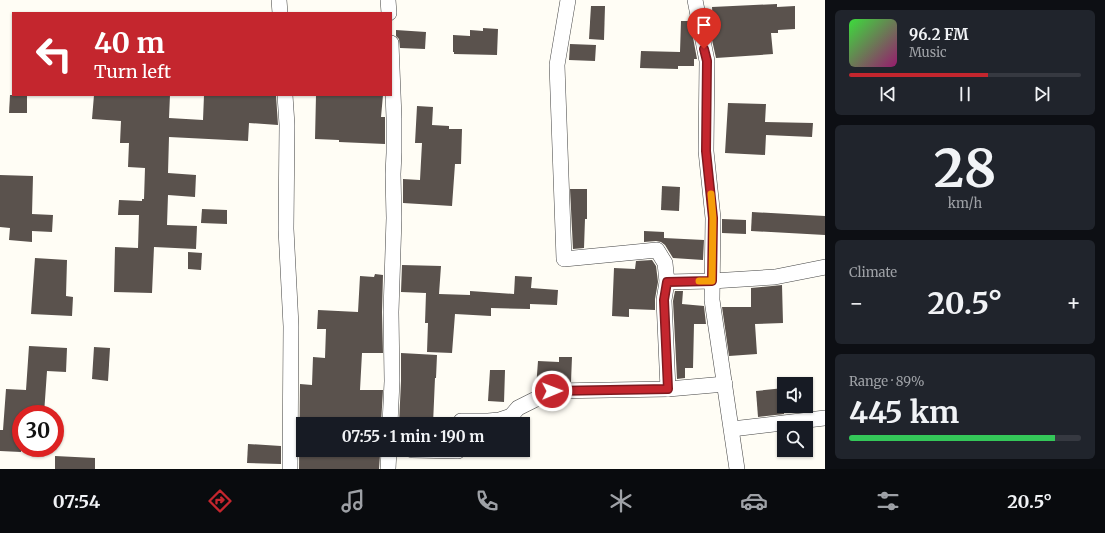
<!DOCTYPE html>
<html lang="en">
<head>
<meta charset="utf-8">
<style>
  body { margin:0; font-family:Merriweather,serif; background:#20242c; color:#f1f3f6; height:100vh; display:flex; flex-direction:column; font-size:15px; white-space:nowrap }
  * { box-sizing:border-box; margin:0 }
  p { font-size:13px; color:#9ea1a6 }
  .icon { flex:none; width:22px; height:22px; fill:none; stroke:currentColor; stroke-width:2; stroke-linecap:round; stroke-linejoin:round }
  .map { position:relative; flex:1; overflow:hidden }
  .panel { display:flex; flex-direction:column; gap:10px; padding:10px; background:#0d0f14; width:280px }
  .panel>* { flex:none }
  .hud { position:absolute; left:12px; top:12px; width:380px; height:84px; border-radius:0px; box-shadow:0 1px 3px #0004; background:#c4262e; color:#fff; overflow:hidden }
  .buttons { position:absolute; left:777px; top:377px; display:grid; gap:8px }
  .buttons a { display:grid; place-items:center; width:36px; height:36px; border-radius:0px; background:#171b24; box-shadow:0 1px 3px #0004; font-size:20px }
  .speed { position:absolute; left:12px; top:405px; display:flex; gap:8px; font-size:20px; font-weight:700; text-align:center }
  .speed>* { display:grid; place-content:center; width:52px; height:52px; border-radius:50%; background:#171b24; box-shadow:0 1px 3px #0004; line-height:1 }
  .speed .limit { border:6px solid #d22; background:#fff; color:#111 }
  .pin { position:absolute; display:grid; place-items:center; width:34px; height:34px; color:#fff; margin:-41px -17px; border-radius:50% 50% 50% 0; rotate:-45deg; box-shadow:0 0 4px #0007 }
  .pin .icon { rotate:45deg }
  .me { position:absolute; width:44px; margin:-22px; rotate:89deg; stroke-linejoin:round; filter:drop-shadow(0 0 3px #0008) }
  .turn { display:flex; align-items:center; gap:14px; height:84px; padding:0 16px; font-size:18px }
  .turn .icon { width:52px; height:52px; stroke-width:2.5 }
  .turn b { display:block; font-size:28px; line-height:34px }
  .big { font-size:30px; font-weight:700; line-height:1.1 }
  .panel .tile { flex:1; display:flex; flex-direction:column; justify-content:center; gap:6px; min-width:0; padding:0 14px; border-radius:6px; background:#20242c }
  .panel .dial { align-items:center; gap:0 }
  .dial b { font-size:52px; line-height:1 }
  .song { display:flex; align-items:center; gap:12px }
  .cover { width:48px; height:48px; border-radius:6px; background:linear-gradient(135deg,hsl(120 70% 55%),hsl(320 70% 35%)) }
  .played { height:4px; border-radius:2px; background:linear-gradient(90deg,#c4262e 60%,#363941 60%) }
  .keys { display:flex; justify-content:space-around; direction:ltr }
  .heat { display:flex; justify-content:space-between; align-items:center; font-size:22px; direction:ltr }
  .charge { height:6px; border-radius:3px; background:linear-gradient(90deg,#34c759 89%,#363941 0) }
  .trip { position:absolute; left:296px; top:417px; width:234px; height:40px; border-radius:0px; background:#171b24; box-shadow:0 1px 3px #0004; font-weight:700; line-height:40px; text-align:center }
  .tabs { display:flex; height:64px; justify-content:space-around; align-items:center; background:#090b0e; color:#9ea1a6 }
  .tabs .icon { width:28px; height:28px }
  .tabs .active { color:#c4262e }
  .tabs b { font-size:18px; color:#f1f3f6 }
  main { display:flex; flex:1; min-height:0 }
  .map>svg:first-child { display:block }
  .building { fill:#5a524d }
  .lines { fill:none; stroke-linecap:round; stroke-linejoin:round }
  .minor-casing { stroke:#444; stroke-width:16 }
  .minor { stroke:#fff; stroke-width:15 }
  .route-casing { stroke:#7f191e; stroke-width:10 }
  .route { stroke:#c4262e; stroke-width:7 }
  .slow { stroke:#f59e0b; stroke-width:7 }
</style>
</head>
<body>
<main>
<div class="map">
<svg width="825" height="469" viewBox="0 0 825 469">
  <rect width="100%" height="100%" fill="#fffdf5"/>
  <g class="building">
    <path d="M777,4V7L795,6V29L778,30V33H771L773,54L716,58L708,22H713L712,7Z"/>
    <path d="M591,6H605L604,40L589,39Z"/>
    <path d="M681,21H690L697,59H694V66H678V69L640,68L641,51L680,52Z"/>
    <path d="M483,28L498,29L497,55L454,54V52H453V35L470,36V30L483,31Z"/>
    <path d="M396,30L426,32L425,49L400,48L399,39L396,36Z"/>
    <path d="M570,44L596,45L595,61L569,60Z"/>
    <path d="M10,95H27V113H9Z"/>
    <path d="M94,95H170L169,118L203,120L204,95H276L278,125L249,123L248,141L169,137L168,173L196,175L195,197L168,195L167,225L197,226L196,249L154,247L152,293L114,292L115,247L138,248L139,215H118L119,200L142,201V199H144L145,168L128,167L129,143H120L121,121L92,119Z"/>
    <path d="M316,95H383L381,117H385V144L339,142V140L315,139Z"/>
    <path d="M728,103L766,104L765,122L813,123L812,137L766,135L765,155L725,153Z"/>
    <path d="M417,106L433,107L432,125L449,126V129H462L461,164H455L452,206L403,203V179L420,180L422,143H415Z"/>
    <path d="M0,175L33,176L32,214L53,215L52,232L32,231V242L9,240L10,228L0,227Z"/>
    <path d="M662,186L680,187L679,211L661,210Z"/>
    <path d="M570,189H587V219H585L584,248L573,249Z"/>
    <path d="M202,209L227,210V224L201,223Z"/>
    <path d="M752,212L825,216V235L751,231Z"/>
    <path d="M722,219L746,220V234L722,233Z"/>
    <path d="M644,231L664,232V238L704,240L703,260L673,258L665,245L661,242L656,241L644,242Z"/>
    <path d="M188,252L202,253L201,270L188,269Z"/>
    <path d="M35,258L67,260L66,296L73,297L72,316L31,314Z"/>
    <path d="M652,260L656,266L658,282L655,299V310L629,309V317L612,316L614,268L635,269L636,261Z"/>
    <path d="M402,265L441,266L439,294L470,295V291L514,294L515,276L532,277L531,288L558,290L557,305L530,304V309L491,308V316L455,314L452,353L427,352L428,323H425L426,293L401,292Z"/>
    <path d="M375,274L383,275L382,312L383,353H362L360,390H383L381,424H303V450H354V453L380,455L379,469H299L300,384L312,385L313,357L325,358L326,329H317L318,310L358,312L360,276L374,277Z"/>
    <path d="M782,285L783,323L755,324L757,354L729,356L722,307H751V288Z"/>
    <path d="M675,291H683L682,304L704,306L706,324H694L693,368H685V378L677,379L673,301Z"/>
    <path d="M29,346L67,348L66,372L47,371L44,414H21V452L0,451V430H3L6,389L26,390Z"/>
    <path d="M94,347L110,348L108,381L92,379Z"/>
    <path d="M401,353L437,355L436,378H435L433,424H399L401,381Z"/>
    <path d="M559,357H572L571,382H553L536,388L538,361L559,362Z"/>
    <path d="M490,370H505L504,402L488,401Z"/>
    <path d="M784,388V414L758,417L756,391Z"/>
    <path d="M248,444L281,446V464L247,463Z"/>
    <path d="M55,456L95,458V469H55Z"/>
  </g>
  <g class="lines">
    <g class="minor-casing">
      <g id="minor">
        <path d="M279,0L280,13"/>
        <path d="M388,0L389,13"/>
        <path d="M568,0L557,65L564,259L657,250L665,263L667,282L664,300L668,389L725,384"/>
        <path d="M695,0L707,61L706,151L713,218L712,300L737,469"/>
        <path d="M285,95L287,125L286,229L291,326L290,469"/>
        <path d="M667,282L712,281L775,277L825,267"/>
        <path d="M390,424L392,381L391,312L394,218L393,174L394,153V118L391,43"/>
        <path d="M461,424V421H488L499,420L511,416L518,408L552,391L668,389"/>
        <path d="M732,429L825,418"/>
        <path d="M412,450L458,451V450"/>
        <path d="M388,469L389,450"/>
      </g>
    </g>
    <use href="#minor" class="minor"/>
  </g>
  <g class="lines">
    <g class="route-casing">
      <path id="route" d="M552,391L668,389L664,300L667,282L712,281L713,218L706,151L707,61L704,49"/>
    </g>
    <use href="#route" class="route"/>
    <path class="slow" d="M699,281H712L713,218L711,194"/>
  </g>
</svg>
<div class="buttons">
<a><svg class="icon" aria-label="sound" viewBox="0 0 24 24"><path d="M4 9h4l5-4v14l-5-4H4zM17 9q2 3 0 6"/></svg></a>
<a><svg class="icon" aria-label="search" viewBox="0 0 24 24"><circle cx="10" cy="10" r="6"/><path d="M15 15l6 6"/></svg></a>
</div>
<div class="speed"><div class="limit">30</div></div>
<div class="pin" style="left:704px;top:49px;background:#d93025"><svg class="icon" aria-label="arrive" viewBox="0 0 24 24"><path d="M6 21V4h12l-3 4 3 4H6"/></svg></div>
<svg class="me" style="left:552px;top:391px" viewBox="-20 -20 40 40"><circle r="17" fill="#c4262e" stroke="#fff" stroke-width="3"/><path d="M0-11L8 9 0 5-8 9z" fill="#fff"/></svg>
<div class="trip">07:55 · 1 min · 190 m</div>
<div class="hud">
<div class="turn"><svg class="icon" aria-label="left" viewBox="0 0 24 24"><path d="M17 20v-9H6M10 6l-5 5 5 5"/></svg><div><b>40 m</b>Turn left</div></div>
</div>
</div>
<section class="panel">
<div class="tile">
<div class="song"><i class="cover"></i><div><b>96.2 FM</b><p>Music</p></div></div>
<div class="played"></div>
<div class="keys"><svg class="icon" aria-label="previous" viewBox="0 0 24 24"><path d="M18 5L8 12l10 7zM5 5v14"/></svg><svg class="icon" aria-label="pause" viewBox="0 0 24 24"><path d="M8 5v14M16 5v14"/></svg><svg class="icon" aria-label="next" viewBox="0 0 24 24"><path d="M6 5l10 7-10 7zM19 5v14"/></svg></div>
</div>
<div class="tile dial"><b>28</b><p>km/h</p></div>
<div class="tile"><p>Climate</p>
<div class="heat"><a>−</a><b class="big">20.5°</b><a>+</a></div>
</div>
<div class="tile"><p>Range · 89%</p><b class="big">445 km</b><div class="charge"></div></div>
</section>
</main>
<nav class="tabs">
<b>07:54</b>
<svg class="icon active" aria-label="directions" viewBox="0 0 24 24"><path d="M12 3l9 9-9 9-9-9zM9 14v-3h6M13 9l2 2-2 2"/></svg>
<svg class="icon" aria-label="music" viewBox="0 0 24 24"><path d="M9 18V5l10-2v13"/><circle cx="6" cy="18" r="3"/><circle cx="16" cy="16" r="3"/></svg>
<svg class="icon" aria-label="phone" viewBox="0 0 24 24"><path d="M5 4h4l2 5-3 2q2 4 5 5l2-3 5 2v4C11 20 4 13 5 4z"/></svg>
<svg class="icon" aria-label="climate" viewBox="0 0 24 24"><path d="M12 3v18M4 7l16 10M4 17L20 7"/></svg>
<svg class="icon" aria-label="car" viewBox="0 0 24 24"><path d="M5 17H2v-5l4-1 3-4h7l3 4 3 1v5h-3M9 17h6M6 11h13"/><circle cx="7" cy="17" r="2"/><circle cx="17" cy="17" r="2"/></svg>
<svg class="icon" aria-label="filters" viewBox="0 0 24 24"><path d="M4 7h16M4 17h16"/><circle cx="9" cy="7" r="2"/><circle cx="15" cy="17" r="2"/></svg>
<b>20.5°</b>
</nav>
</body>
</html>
